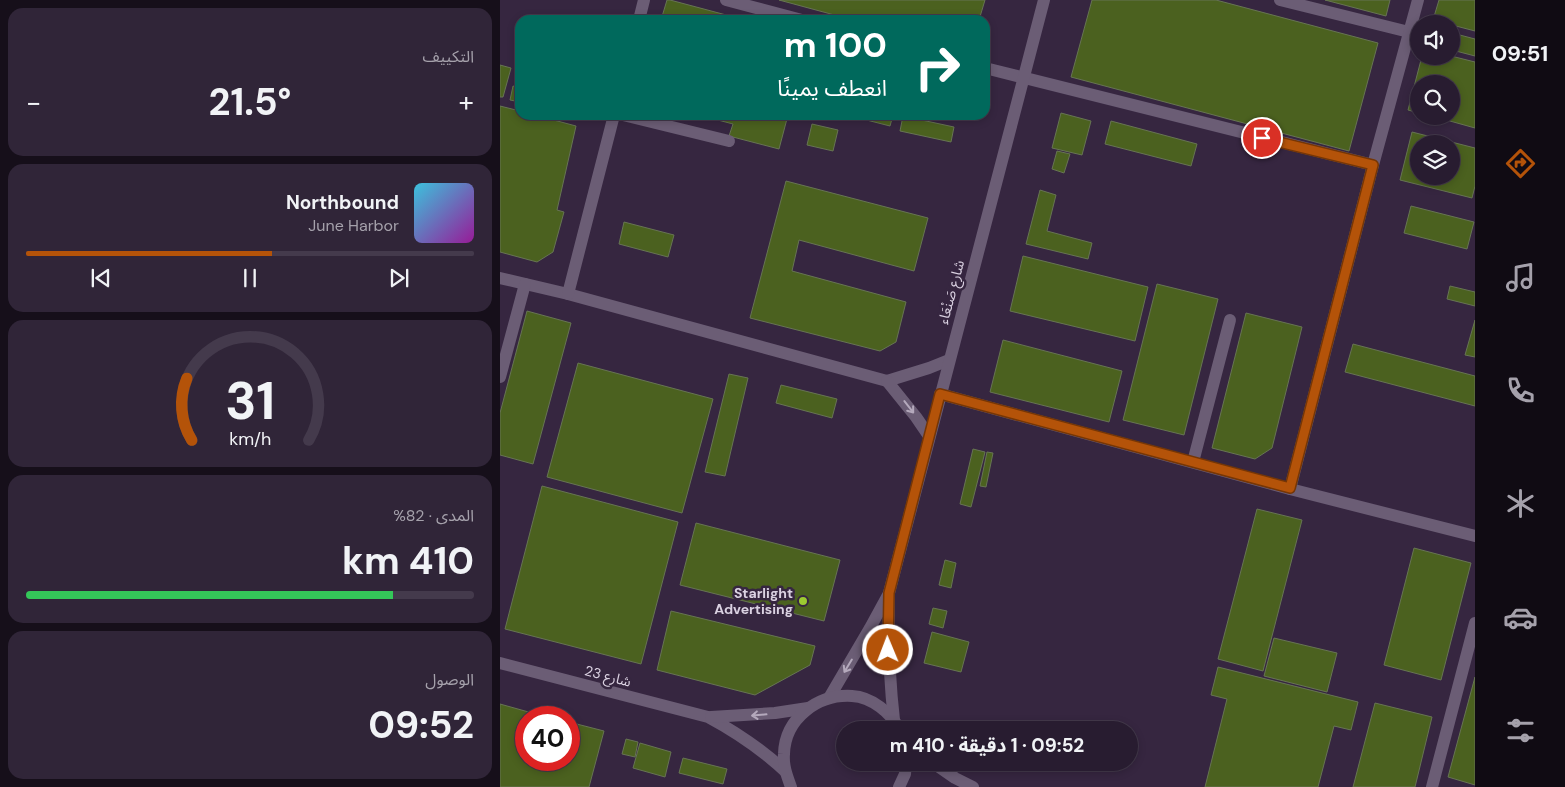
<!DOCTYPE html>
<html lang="ar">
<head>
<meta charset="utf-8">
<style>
  body { margin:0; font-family:"DM Sans","Noto Sans Arabic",sans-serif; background:#302538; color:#f1f3f6; direction:rtl; height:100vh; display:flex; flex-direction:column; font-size:19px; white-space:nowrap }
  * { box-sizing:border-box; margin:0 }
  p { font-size:16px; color:#a5a1ab }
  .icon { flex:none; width:28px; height:28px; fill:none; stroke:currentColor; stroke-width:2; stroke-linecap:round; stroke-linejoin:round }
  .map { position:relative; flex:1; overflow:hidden; direction:ltr }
  .panel { display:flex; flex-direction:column; gap:8px; padding:8px; background:#160f1a; width:500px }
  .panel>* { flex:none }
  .hud { position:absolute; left:15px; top:15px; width:475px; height:105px; border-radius:15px; box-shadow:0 2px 8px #0003,0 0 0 1px #443a4c; direction:rtl; background:#00695c; color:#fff; overflow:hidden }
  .tools { position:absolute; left:910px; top:15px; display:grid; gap:10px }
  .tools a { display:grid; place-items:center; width:50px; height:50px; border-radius:50%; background:#281c30; box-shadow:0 2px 8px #0003,0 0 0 1px #443a4c; font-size:25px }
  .speed { position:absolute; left:15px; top:706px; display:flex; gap:10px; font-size:25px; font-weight:700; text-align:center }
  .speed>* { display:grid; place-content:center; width:65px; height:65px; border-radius:50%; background:#281c30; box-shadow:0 2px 8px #0003,0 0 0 1px #443a4c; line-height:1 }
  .speed .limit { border:8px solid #d22; background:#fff; color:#111 }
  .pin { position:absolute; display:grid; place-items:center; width:42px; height:42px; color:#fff; margin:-21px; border:2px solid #fff; border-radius:50%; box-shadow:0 1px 5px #0007 }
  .me { position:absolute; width:55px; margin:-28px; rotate:359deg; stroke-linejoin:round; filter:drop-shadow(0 0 4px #0008) }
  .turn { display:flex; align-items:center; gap:18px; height:105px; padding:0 20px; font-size:22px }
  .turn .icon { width:65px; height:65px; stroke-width:2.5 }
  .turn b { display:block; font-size:35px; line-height:42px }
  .big { font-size:38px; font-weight:700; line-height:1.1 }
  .panel .widget { flex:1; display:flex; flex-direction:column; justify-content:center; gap:8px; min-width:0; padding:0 18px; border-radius:15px; background:#302538 }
  .panel .dial { align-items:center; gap:0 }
  .dial svg { height:130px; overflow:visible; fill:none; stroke:#443a4c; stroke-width:7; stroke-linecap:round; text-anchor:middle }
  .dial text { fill:#f1f3f6; stroke:none }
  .song { display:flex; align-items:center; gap:15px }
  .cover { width:60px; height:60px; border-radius:8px; background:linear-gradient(135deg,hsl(190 70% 55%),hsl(300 70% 35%)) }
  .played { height:5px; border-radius:2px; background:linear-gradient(90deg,#b45309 55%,#443a4c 55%) }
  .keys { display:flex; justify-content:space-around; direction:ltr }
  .heat { display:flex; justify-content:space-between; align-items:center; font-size:28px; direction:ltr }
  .charge { height:8px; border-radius:4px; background:linear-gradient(90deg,#34c759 82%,#443a4c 0) }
  .trip { position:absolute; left:336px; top:721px; width:302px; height:50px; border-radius:25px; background:#281c30; box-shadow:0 2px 8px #0003,0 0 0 1px #443a4c; font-weight:700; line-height:50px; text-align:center; direction:rtl }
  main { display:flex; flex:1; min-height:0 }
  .tab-bar { display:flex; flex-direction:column; width:90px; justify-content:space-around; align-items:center; background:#100b13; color:#a5a1ab }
  .tab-bar .icon { width:35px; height:35px }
  .tab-bar .current { color:#b45309 }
  .tab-bar b { font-size:22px; color:#f1f3f6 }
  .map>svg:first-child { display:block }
  .building { fill:#4b611f; stroke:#677454; fill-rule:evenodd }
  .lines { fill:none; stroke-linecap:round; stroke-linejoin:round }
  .minor { stroke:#6b5d75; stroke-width:12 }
  .oneway { stroke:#b4a9bc }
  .route-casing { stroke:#753606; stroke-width:12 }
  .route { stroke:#b45309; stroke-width:9 }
  .poi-dot { fill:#9cca31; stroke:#362640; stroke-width:2 }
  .labels { text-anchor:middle; stroke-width:5; stroke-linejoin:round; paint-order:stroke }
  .street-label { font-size:14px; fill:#dbd2e2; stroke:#362640 }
  .poi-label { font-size:14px; font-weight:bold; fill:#dbd2e2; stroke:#362640; text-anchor:end }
</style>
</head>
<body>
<main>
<nav class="tab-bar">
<b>09:51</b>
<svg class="icon current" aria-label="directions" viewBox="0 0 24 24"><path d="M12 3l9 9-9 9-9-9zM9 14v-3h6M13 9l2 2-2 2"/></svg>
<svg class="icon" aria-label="music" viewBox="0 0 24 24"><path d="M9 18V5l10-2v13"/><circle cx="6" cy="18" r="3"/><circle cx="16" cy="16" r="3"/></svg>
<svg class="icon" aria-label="phone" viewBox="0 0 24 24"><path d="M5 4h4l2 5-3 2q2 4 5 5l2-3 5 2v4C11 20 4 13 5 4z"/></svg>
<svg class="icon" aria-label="climate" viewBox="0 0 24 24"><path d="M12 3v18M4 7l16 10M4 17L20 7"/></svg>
<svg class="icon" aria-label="car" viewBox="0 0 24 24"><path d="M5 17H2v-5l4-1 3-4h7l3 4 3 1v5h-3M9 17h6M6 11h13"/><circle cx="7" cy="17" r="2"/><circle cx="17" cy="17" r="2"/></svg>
<svg class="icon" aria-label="filters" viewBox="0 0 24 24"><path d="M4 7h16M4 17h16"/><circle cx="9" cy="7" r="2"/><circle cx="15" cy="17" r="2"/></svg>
</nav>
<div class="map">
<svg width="975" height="787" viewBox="0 0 975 787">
  <rect width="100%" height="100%" fill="#362640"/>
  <g class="building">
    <path d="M167,0H170L245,20H161Z"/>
    <path d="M279,0H485L479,20H353Z"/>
    <path d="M592,0H716L878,43L849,151L571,77Z"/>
    <path d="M825,0H890L886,16Z"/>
    <path d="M939,0H975V31L933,20Z"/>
    <path d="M956,34L975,39V56L952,50Z"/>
    <path d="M922,56H951L975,62V128L932,116H951V84H919V113L908,110Z"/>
    <path d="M0,65L11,68L3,97H0Z"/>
    <path d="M13,86L20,88V102L10,100Z"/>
    <path d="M0,106L20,111V115H35L76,126L57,210L64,212L53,252L37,262L0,252Z"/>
    <path d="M561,113L591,121L582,155L552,148Z"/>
    <path d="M199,115H288L279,149L229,136L233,124Z"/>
    <path d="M347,115H393L390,126Z"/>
    <path d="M403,116L454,127L451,142L400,131Z"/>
    <path d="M611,121L697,144L691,166L605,144Z"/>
    <path d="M312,124L338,130L333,151L307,145Z"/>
    <path d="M912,132L975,148V186L972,198L900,180ZM919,144H951V176H919Z"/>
    <path d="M557,151L570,154L564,173L552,169Z"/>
    <path d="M286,181L428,218L414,271L299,240L292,271L406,302L396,342L380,351L250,318Z"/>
    <path d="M540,190L556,195L547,231L592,243L588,259L526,244Z"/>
    <path d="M911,206L974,222L967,249L904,233Z"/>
    <path d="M124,222L174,235L168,257L119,244Z"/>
    <path d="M523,256L648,287L635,341L510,311Z"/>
    <path d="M657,284L718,299L684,435L623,420Z"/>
    <path d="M950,286L975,292V306L947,299Z"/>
    <path d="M27,311L71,323L33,464L0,455V413Z"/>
    <path d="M746,313L802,327L772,448L755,459L712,448Z"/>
    <path d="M975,320V357L965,355Z"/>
    <path d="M503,340L622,371L609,422L490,392Z"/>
    <path d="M853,344L975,376V406L845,372Z"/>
    <path d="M78,363L213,399L182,513L47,477Z"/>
    <path d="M229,374L248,378L225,476L205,472Z"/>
    <path d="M281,385L337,399L332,418L276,403Z"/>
    <path d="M473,449L485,452L471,507L460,504Z"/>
    <path d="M487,452L493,453L486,487L480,486Z"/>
    <path d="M42,486L178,522L141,664L5,629Z"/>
    <path d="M757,509L802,520L763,671L718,659Z"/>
    <path d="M196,523L340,560L324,621L180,585Z"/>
    <path d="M914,548L971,563L941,680L884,665Z"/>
    <path d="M445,560L456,563L451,588L439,585Z"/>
    <path d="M433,608L447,611L443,628L429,624Z"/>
    <path d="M171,611L315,646L310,665L255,695L157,670Z"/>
    <path d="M432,632L469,642L461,672L424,663Z"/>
    <path d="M774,638L837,653L827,692L764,676Z"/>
    <path d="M718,667L858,702L851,730L834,726L818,787H705L727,699L711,695Z"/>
    <path d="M975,677V785L948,777Z"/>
    <path d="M875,703L932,717L915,787H853Z"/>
    <path d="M0,704L50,718H26V760H69V722L104,731L89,787H0Z"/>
    <path d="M126,739L138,742L135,757L122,754Z"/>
    <path d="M140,743L171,752L165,777L133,768Z"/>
    <path d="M183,758L227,769L223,784L179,773Z"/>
  </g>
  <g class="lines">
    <g class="minor">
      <path d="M226,0L302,20"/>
      <path d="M780,0L909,32"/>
      <path d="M139,20L144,0"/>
      <path d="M485,68L873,165"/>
      <path d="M123,115L229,141"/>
      <path d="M0,278L68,294L387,381L429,368L449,360"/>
      <path d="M68,294L114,115"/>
      <path d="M0,377L25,284"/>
      <path d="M387,381L416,417L429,436"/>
      <path d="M440,394L790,489L975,536"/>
      <path d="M693,462L730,320"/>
      <path d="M790,489L873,165L918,0"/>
      <path d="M0,663L208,717C238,733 260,748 285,771"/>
      <path d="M329,698L370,628L388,595"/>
      <path d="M211,717L275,713L308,708"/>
      <path d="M394,720C389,677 388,636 389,593L544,0"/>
      <path d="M432,762L455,778L473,787"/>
      <path d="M291,787C287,776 283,766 284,754C285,718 318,694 352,696C372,697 391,713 400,730"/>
      <path d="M399,787L405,774L406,762"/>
      <path d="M932,787L975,623"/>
    </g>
  </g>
  <defs><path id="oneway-shaft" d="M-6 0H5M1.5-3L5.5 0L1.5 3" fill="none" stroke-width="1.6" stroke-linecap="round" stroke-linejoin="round" transform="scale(1.25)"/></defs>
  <g class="oneway">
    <use href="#oneway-shaft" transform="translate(409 407) rotate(52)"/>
    <use href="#oneway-shaft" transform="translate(348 666) rotate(121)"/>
    <use href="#oneway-shaft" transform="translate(259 715) rotate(175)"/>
  </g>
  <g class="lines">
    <g class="route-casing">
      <path id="route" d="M388,650L389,593L440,394L790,488L873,165L762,138"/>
    </g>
    <use href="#route" class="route"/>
  </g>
  <circle class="poi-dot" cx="303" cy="601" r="5"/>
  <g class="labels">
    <g class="street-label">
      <text transform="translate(451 292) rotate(-75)" y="5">شارع صَنْعَاء</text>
      <text transform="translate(108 676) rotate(15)" y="5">شارع 23</text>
    </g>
    <g class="poi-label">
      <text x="293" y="598">Starlight<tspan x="293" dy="16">Advertising</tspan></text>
    </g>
  </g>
</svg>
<div class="tools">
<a><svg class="icon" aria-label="sound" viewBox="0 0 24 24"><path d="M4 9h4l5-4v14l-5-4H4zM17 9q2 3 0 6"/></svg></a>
<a><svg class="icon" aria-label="search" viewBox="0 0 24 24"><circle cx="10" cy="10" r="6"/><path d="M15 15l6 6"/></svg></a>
<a><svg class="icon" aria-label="layers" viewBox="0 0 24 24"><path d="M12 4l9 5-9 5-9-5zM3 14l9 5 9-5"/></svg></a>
</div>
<div class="speed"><div class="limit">40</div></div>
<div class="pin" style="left:762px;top:138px;background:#d93025"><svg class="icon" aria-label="arrive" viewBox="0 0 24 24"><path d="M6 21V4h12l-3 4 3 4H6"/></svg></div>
<svg class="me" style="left:388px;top:650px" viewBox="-20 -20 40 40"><circle r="17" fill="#b45309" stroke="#fff" stroke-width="3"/><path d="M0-11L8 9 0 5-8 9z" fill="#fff"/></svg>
<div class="trip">09:52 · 1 دقيقة · 410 m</div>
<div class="hud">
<div class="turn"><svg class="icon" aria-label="right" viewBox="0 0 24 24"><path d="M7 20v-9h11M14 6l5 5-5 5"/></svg><div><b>100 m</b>انعطف يمينًا</div></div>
</div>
</div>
<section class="panel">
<div class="widget"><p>التكييف</p>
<div class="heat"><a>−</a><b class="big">21.5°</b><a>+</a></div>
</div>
<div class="widget">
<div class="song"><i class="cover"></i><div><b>Northbound</b><p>June Harbor</p></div></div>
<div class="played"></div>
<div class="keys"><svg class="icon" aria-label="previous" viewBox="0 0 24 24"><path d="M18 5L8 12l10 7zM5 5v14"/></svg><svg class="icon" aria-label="pause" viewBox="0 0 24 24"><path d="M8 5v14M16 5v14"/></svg><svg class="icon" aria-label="next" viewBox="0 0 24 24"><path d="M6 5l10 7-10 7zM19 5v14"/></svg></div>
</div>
<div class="widget dial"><svg viewBox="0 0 100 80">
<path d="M14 69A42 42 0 1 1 86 69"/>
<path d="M14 69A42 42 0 0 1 11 31" stroke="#b45309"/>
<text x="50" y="56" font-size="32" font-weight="700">31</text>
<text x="50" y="72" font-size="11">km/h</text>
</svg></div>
<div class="widget"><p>المدى · 82%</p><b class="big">410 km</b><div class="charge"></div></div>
<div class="widget"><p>الوصول</p><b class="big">09:52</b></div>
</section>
</main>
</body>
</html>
